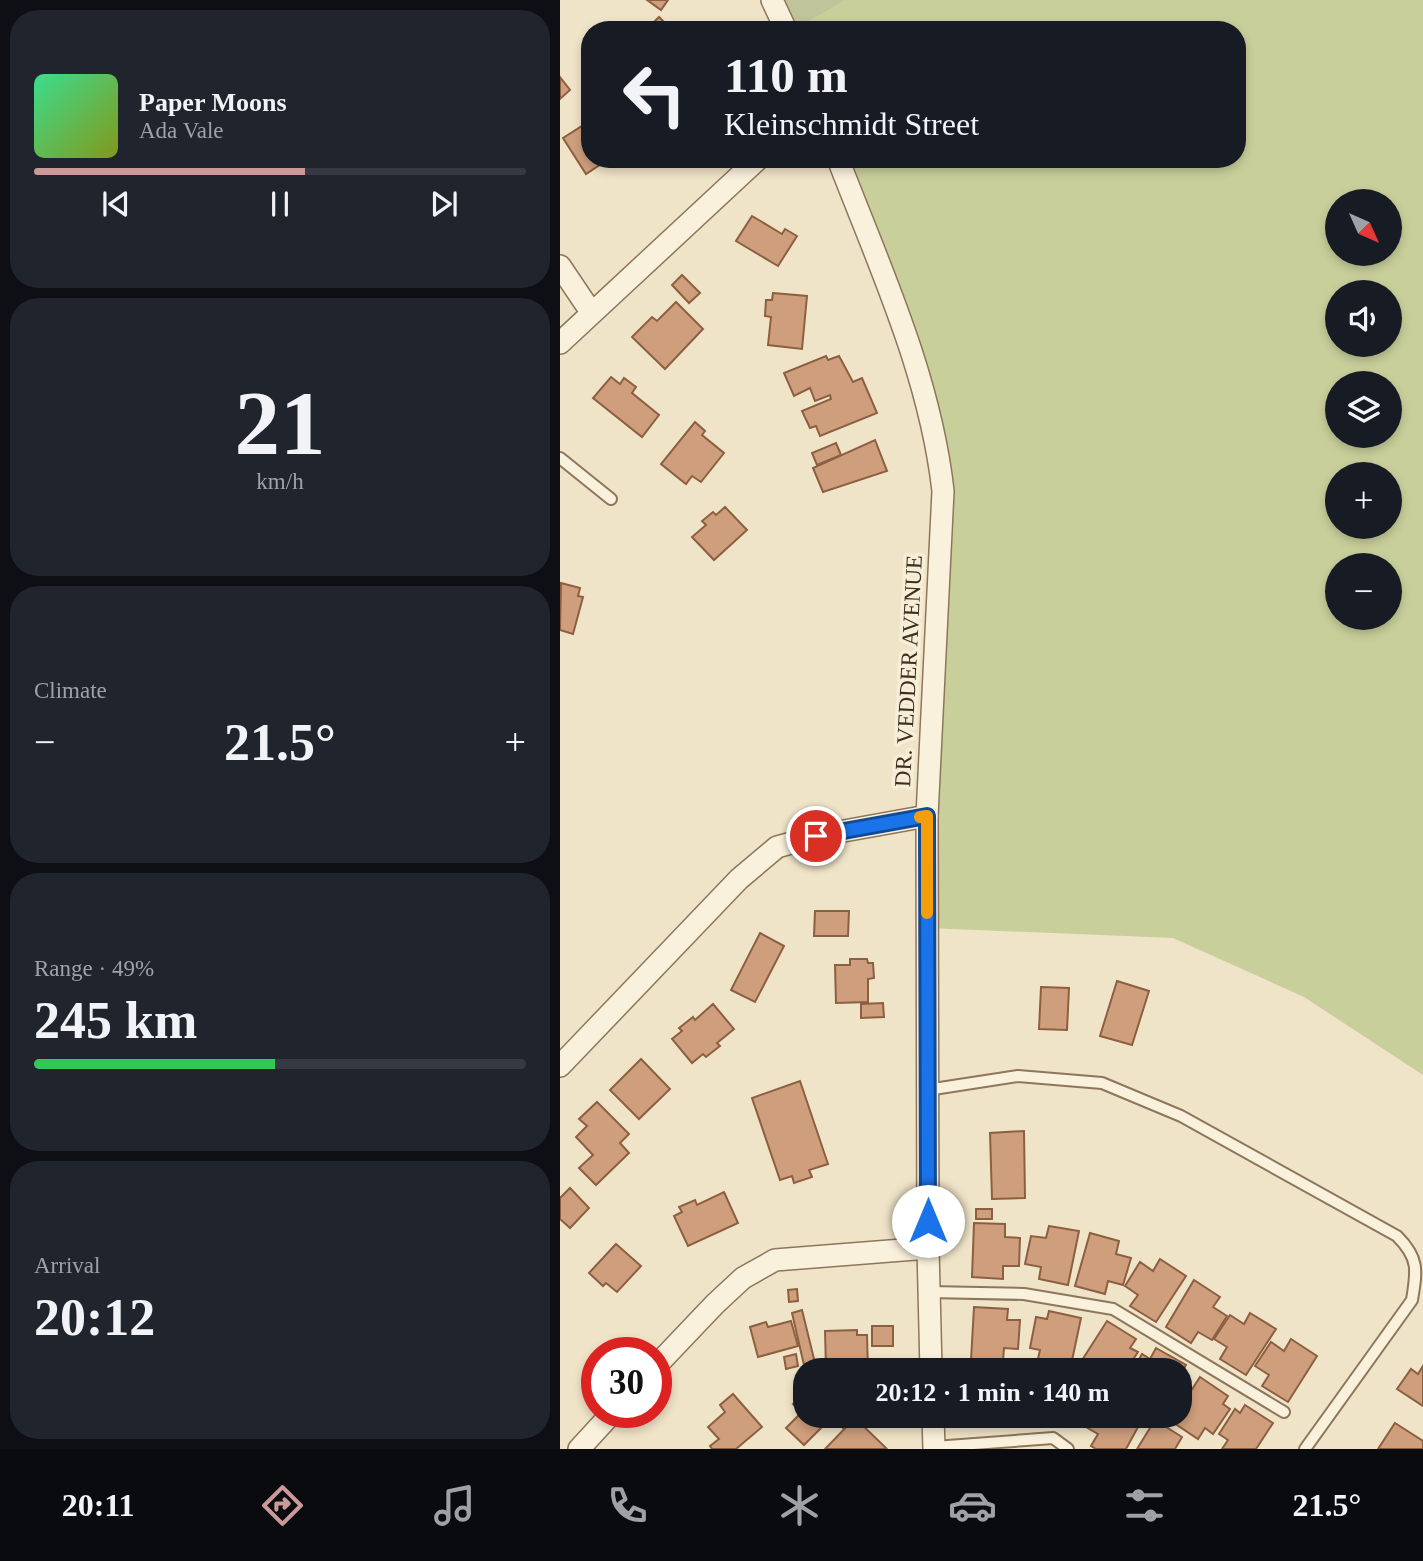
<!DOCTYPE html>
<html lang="en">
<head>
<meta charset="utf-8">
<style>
  body { margin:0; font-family:Georgia,serif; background:#20242c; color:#f1f3f6; height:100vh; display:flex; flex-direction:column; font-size:26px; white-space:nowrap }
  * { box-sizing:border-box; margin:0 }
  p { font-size:23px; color:#9ea1a6 }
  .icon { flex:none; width:38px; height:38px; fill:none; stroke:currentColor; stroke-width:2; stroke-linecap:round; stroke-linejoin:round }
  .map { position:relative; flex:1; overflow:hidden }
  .panel { display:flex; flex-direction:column; gap:10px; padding:10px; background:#0d0f14; width:560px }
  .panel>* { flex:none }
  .banner { position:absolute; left:21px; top:21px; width:665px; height:147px; border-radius:28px; box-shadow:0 4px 10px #0003; background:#171b24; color:#f1f3f6; overflow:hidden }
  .needle { width:46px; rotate:135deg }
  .buttons { position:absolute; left:765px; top:189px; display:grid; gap:14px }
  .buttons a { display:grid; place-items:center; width:77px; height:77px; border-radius:50%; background:#171b24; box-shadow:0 4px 10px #0003; font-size:35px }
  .speed { position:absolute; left:21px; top:1337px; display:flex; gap:14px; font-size:35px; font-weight:700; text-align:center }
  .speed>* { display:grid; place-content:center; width:91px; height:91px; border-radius:50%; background:#171b24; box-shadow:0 4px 10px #0003; line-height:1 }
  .speed .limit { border:10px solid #d22; background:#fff; color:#111 }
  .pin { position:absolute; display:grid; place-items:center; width:60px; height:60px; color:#fff; margin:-30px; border:4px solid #fff; border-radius:50%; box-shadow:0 2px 7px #0007 }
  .me { position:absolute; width:77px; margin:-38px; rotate:0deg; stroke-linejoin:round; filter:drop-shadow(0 0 5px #0008) }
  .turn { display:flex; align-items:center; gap:24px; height:147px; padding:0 28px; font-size:32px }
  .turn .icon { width:91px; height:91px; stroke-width:2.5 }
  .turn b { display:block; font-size:49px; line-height:60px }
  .big { font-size:52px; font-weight:600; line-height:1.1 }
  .panel .widget { flex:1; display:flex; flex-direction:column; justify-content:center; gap:10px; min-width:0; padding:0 24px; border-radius:28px; background:#20242c }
  .panel .dial { align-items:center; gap:0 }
  .dial b { font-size:91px; line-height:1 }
  .song { display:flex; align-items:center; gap:21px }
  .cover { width:84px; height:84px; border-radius:10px; background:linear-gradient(135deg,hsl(150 70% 55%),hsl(70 70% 35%)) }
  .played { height:7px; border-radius:4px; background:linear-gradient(90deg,#cc999b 55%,#363941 55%) }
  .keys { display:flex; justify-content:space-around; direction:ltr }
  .heat { display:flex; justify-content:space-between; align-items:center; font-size:38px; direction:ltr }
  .charge { height:10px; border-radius:5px; background:linear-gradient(90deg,#34c759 49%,#363941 0) }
  .trip { position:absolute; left:233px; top:1358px; width:399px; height:70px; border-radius:28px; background:#171b24; box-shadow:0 4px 10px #0003; font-weight:600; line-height:70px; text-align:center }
  .menu { display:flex; height:112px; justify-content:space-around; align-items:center; background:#090b0e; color:#9ea1a6 }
  .menu .icon { width:49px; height:49px }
  .menu .current { color:#cc999b }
  .menu b { font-size:32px; color:#f1f3f6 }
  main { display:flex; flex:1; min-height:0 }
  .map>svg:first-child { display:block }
  .green { fill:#c9cf9b; fill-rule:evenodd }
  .cemetery { fill:#bfc49a }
  .building { fill:#cf9f7d; stroke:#8d5f41; stroke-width:2 }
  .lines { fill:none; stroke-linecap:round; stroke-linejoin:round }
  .service-casing { stroke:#8d765c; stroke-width:14 }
  .minor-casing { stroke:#8d765c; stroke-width:24 }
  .service { stroke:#faf1dc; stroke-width:10 }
  .minor { stroke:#faf1dc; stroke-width:21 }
  .route-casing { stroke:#114b97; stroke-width:18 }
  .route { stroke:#1a73e8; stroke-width:12 }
  .slow { stroke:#f59e0b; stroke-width:12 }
  .labels { text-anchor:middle; stroke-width:7; stroke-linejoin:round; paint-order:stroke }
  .street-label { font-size:23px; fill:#3d2e20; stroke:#f7eed8 }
</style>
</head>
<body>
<main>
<section class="panel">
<div class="widget">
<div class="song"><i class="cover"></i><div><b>Paper Moons</b><p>Ada Vale</p></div></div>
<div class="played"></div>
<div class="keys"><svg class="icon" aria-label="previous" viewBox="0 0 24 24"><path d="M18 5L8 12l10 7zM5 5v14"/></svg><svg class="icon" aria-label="pause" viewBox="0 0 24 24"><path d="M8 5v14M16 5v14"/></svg><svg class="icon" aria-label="next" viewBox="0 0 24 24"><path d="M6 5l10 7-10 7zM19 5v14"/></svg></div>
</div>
<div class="widget dial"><b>21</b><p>km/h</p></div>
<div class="widget"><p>Climate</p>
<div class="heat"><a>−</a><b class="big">21.5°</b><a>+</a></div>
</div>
<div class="widget"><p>Range · 49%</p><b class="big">245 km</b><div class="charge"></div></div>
<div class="widget"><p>Arrival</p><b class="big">20:12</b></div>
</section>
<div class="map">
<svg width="863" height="1449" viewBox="0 0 863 1449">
  <rect width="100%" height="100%" fill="#f0e4c8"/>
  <path class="green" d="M286,0H863V1075L744,997L613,938L367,928L377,442L278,159H677V30H234ZM777,201H830V254H777ZM777,292H830V345H777ZM777,383H830V436H777ZM777,474H830V527H777ZM777,565H830V618H777Z"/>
  <path class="cemetery" d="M212,0H286L234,30Z"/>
  <g class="building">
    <path d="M87,0H108L101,10Z"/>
    <path d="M99,17L112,30H86Z"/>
    <path d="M0,77L10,90L0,99Z"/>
    <path d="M22,126L30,139V159H43L44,162L26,174L3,138Z"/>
    <path d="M192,216L222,234L225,229L237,236L218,266L176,241Z"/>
    <path d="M122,275L140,293L129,303L112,285Z"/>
    <path d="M213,293L247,296L242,349L208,345L211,317L205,316L206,300H212Z"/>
    <path d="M116,302L143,329L105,369L72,337L92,317L97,321Z"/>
    <path d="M266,356L268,360L279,356L293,382L302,378L317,413L260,436L256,426L250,428L242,411L271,399L270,395L255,401L250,388L234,396L224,373Z"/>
    <path d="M51,377L60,384L64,378L76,387L72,393L99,415L82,437L33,398Z"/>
    <path d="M135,422L145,431L142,435L164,453L141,482L132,476L126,484L101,464Z"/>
    <path d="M315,440L327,471L263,492L253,468Z"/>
    <path d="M276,443L281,455L257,465L252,453Z"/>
    <path d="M165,507L187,530L154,560L132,537L146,525L142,521L153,512L156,515Z"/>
    <path d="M1,583L20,588L18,596L23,597L13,634L0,630Z"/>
    <path d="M255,911H289L288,936H254Z"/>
    <path d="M200,933L224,946L195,1002L171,990Z"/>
    <path d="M290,959H307L308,963H313L314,978L308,979V1002L276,1003L275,965H290Z"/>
    <path d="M557,981L589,991L572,1045L540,1036Z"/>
    <path d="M481,987L509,988L507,1030L479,1029Z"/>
    <path d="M323,1003L324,1017L301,1018V1004Z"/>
    <path d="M153,1004L174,1029L157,1043L160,1046L146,1057L143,1054L132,1063L112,1039L122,1031L119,1028L133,1017L135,1020Z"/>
    <path d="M81,1059L110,1089L79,1119L50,1090Z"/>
    <path d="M240,1081L268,1164L249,1170L252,1177L234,1183L232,1176L220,1180L192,1098Z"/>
    <path d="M37,1102L69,1134L60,1143L69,1153L36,1185L19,1168L33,1155L16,1137L27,1126L19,1119Z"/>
    <path d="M464,1131L465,1198L432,1199L430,1133Z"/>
    <path d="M10,1188L29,1208L10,1228L0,1219V1198Z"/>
    <path d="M164,1192L178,1223L128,1246L114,1216L122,1212L119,1207L135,1200L137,1205Z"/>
    <rect x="416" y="1209" width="16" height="10"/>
    <path d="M414,1223L445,1224V1237L460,1238L459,1266H443V1279L412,1277Z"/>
    <path d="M489,1226L519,1231L508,1285L479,1279L481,1267L465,1264L471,1236L486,1238Z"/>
    <path d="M530,1233L559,1241L556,1254L571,1258L563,1285L548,1281L545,1294L515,1286Z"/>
    <path d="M56,1244L81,1266L57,1292L46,1283L43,1286L29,1273Z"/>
    <path d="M600,1259L626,1276L596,1322L570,1306L578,1295L565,1286L580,1262L593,1271Z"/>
    <path d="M634,1280L660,1297L653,1307L667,1316L652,1340L638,1332L631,1343L606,1327Z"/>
    <path d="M237,1289L238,1301L229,1302L228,1290Z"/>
    <path d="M414,1307L448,1309L447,1320H460L458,1349L444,1348L443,1361L411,1360Z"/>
    <path d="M242,1310L255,1363L244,1365L232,1313Z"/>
    <path d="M489,1311L521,1318L510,1370L477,1363L480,1350L470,1348L476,1317L487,1319Z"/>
    <path d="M690,1313L716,1329L686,1375L660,1359L667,1347L654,1339L670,1315L684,1324Z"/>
    <path d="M231,1321L238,1346L198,1357L190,1327L206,1322L208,1327Z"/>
    <path d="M547,1321L576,1339L570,1348L578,1352L566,1370H528L519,1365Z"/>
    <rect x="312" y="1326" width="21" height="20"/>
    <path d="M297,1330V1335H307L308,1370H262L266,1369L265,1331Z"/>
    <path d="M731,1339L757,1356L728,1402L702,1386L709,1375L695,1366L711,1342L724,1351Z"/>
    <path d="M596,1348L626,1365L620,1376V1370H573L582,1354L590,1359Z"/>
    <path d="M236,1354L238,1366L226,1369L224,1357Z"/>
    <path d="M863,1366V1406L837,1389L851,1369L858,1374Z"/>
    <path d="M640,1377L668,1396L663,1404L670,1409L653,1434L645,1428L638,1439L611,1421L615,1416H620V1408Z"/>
    <path d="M245,1392V1406L240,1411L233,1404Z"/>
    <path d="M173,1394L202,1427L176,1449H152L150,1446L159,1439L148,1427L165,1412L160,1405Z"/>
    <path d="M685,1405L713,1423L696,1449H662L668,1440L659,1434L675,1409L680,1413Z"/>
    <path d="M245,1409V1416H296L283,1428L272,1417L244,1445L226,1428Z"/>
    <path d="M412,1416H445V1421L413,1422Z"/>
    <path d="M470,1416H518H503L502,1427L469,1424Z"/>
    <path d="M530,1416H584L566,1449H536L531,1446L538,1434L524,1426Z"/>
    <path d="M295,1418L327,1449H265Z"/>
    <path d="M595,1420L622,1437L615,1449H577Z"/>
    <path d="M835,1423L863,1441V1449H818Z"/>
  </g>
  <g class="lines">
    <g class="service-casing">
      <g id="service">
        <path d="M0,458L51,499"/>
        <path d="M367,1090L458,1076L542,1083L621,1116L837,1236C859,1258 857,1270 852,1300L745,1449"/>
        <path d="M369,1292L464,1294L553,1309L724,1412"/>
        <path d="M374,1447L493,1438L508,1449"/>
      </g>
    </g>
    <g class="minor-casing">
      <g id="minor">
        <path d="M212,0L226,30"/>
        <path d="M278,159C320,268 370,375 383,491L367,816L368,1248L371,1370"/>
        <path d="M0,266L31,312"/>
        <path d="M0,343L198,159"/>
        <path d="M0,1066L179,879L217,847L256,836L367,816"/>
        <path d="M96,1366L155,1304L183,1278L215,1260L368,1248"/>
        <path d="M373,1416L374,1449"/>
        <path d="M19,1449L53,1412"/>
      </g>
    </g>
    <use href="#service" class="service"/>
    <use href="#minor" class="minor"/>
  </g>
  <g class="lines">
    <g class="route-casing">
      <path id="route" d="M256,836L367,816L368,1221"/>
    </g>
    <use href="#route" class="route"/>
    <path class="slow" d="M360,817L367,816V913"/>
  </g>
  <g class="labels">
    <g class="street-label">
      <text transform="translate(348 671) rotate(-87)" y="8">DR. VEDDER AVENUE</text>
    </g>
  </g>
</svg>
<div class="buttons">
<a><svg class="needle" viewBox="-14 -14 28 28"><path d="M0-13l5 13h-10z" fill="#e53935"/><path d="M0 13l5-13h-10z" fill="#9ea1a6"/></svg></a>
<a><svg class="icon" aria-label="sound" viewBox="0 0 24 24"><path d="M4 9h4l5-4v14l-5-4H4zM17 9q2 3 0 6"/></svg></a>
<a><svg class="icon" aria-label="layers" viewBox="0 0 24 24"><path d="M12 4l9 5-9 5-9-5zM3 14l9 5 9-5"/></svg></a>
<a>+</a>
<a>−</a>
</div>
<div class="speed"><div class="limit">30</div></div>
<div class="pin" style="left:256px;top:836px;background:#d93025"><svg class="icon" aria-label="arrive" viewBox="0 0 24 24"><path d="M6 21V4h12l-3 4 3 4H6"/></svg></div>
<svg class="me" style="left:368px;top:1221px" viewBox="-20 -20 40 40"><circle r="19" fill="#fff"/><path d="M0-13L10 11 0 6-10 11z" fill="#1a73e8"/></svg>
<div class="trip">20:12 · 1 min · 140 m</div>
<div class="banner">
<div class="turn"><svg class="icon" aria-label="left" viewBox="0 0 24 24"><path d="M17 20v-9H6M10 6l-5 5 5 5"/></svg><div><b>110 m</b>Kleinschmidt Street</div></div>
</div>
</div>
</main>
<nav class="menu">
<b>20:11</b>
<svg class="icon current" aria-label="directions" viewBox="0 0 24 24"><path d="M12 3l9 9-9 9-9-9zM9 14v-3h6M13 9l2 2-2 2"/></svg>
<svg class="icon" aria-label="music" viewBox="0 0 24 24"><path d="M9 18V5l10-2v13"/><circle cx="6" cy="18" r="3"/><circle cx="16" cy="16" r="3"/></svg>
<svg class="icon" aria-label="phone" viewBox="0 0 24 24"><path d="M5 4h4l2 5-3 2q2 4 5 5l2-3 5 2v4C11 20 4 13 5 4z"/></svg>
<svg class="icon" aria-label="climate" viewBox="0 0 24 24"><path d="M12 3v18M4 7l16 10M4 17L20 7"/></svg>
<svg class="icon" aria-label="car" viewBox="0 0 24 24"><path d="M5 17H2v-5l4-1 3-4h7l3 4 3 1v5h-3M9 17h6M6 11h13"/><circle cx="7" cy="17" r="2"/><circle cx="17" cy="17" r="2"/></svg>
<svg class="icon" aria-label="filters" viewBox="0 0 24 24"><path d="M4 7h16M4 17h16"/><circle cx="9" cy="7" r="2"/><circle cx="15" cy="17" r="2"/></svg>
<b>21.5°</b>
</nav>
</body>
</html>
